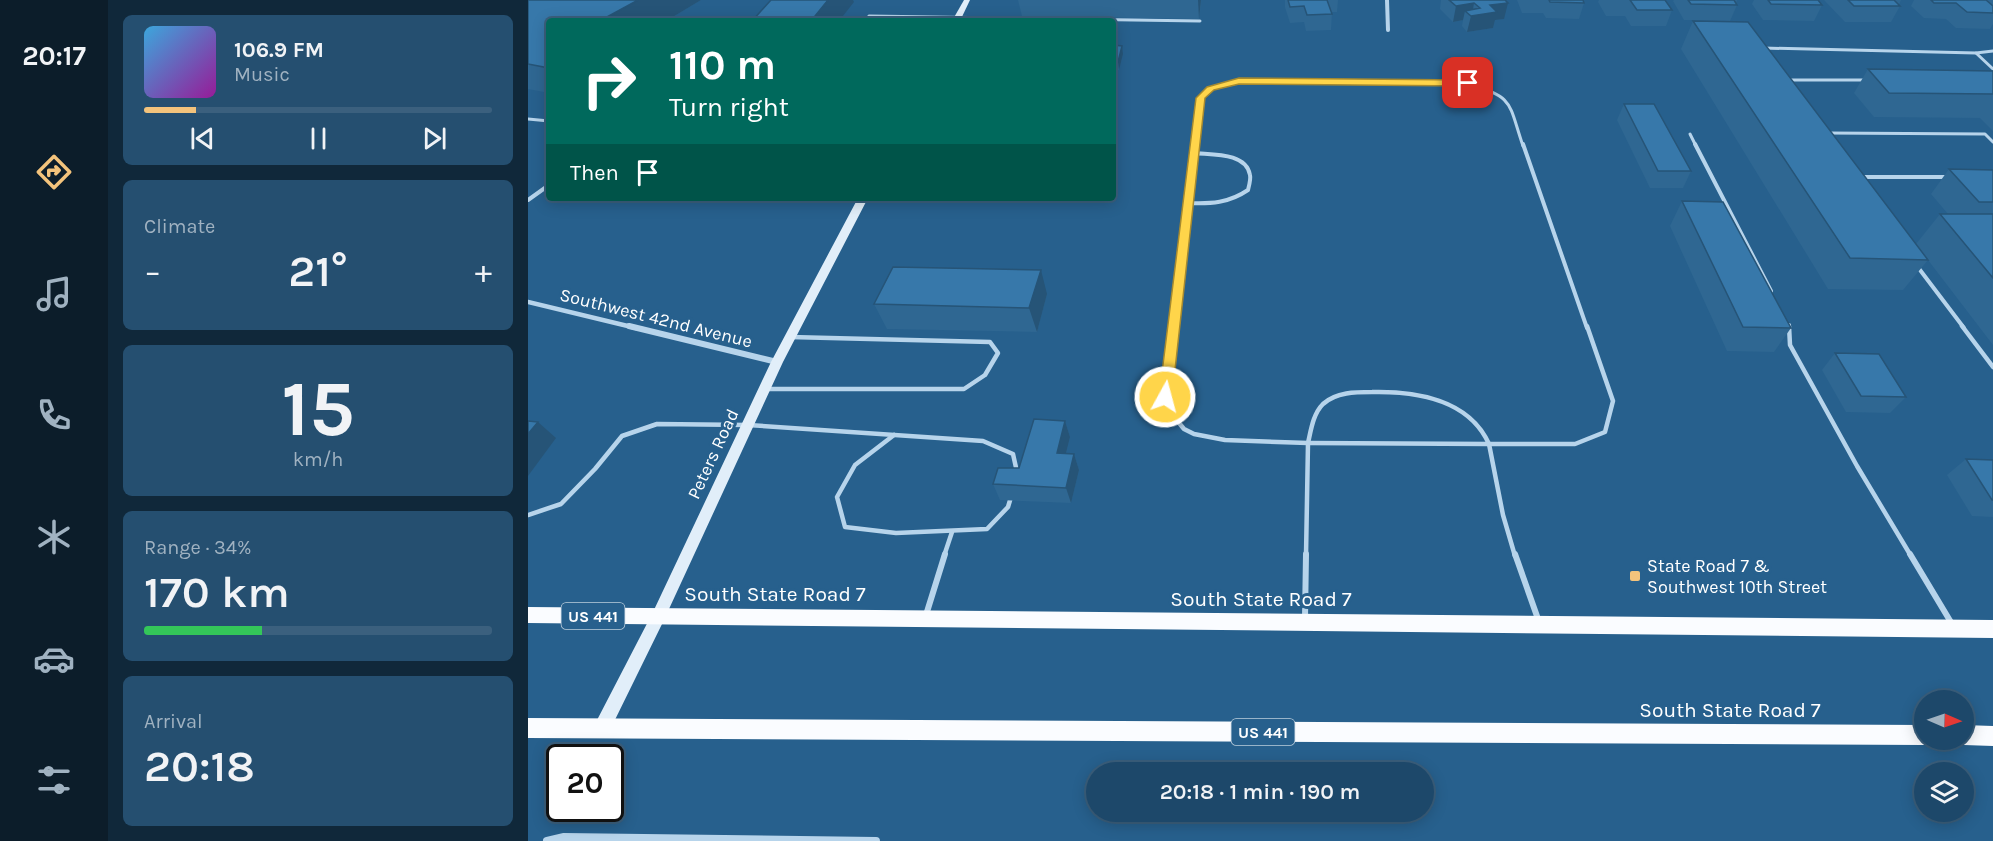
<!DOCTYPE html>
<html lang="en">
<head>
<meta charset="utf-8">
<style>
  body { margin:0; font-family:Karla,sans-serif; background:#254f70; color:#f1f3f6; height:100vh; display:flex; flex-direction:column; font-size:22px; white-space:nowrap }
  * { box-sizing:border-box; margin:0 }
  p { font-size:20px; color:#a0b2c1 }
  .icon { flex:none; width:33px; height:33px; fill:none; stroke:currentColor; stroke-width:2; stroke-linecap:round; stroke-linejoin:round }
  .map { position:relative; flex:1; overflow:hidden }
  .sheet { display:flex; flex-direction:column; gap:15px; padding:15px; background:#10283a; width:420px }
  .sheet>* { flex:none }
  .guide { position:absolute; left:18px; top:18px; width:570px; height:183px; border-radius:6px; box-shadow:0 3px 15px #0003,0 0 0 2px #3b607e; background:#00695c; color:#fff; overflow:hidden }
  .needle { width:39px; rotate:92deg }
  .controls { position:absolute; left:1386px; top:690px; display:grid; gap:12px }
  .controls a { display:grid; place-items:center; width:60px; height:60px; border-radius:50%; background:#1d486a; box-shadow:0 3px 15px #0003,0 0 0 2px #3b607e; font-size:30px }
  .speed { position:absolute; left:18px; top:744px; display:flex; gap:12px; font-size:30px; font-weight:700; text-align:center }
  .speed>* { display:grid; place-content:center; width:78px; height:78px; border-radius:50%; background:#1d486a; box-shadow:0 3px 15px #0003,0 0 0 2px #3b607e; line-height:1 }
  .speed .limit { border:3px solid #111; border-radius:9px; background:#fff; color:#111 }
  .pin { position:absolute; display:grid; place-items:center; width:51px; height:51px; color:#fff; margin:-26px; border-radius:12px; box-shadow:0 3px 9px #0006 }
  .me { position:absolute; width:66px; margin:-33px; rotate:7deg; stroke-linejoin:round; filter:drop-shadow(0 0 4px #0008) }
  .turn { display:flex; align-items:center; gap:21px; height:126px; padding:0 24px; font-size:27px }
  .turn .icon { width:78px; height:78px; stroke-width:2.5 }
  .turn b { display:block; font-size:42px; line-height:51px }
  .then { display:flex; align-items:center; height:57px; padding:0 24px; background:#0003; gap:12px; font-size:22px }
  .big { font-size:45px; font-weight:600; line-height:1.1 }
  .sheet .card { flex:1; display:flex; flex-direction:column; justify-content:center; gap:9px; min-width:0; padding:0 21px; border-radius:9px; background:#254f70 }
  .sheet .dial { align-items:center; gap:0 }
  .dial b { font-size:78px; line-height:1 }
  .song { display:flex; align-items:center; gap:18px }
  .cover { width:72px; height:72px; border-radius:9px; background:linear-gradient(135deg,hsl(200 70% 55%),hsl(300 70% 35%)) }
  .played { height:6px; border-radius:3px; background:linear-gradient(90deg,#f3c37c 15%,#3b607e 15%) }
  .keys { display:flex; justify-content:space-around; direction:ltr }
  .heat { display:flex; justify-content:space-between; align-items:center; font-size:33px; direction:ltr }
  .charge { height:9px; border-radius:4px; background:linear-gradient(90deg,#34c759 34%,#3b607e 0) }
  .trip { position:absolute; left:558px; top:762px; width:348px; height:60px; border-radius:30px; background:#1d486a; box-shadow:0 3px 15px #0003,0 0 0 2px #3b607e; font-weight:600; line-height:60px; text-align:center }
  main { display:flex; flex:1; min-height:0 }
  .menu { display:flex; flex-direction:column; width:108px; justify-content:space-around; align-items:center; background:#0c1d2a; color:#a0b2c1 }
  .menu .icon { width:42px; height:42px }
  .menu .current { color:#f3c37c }
  .menu b { font-size:27px; color:#f1f3f6 }
  .map>svg:first-child { display:block }
  .lines { fill:none; stroke-linecap:round; stroke-linejoin:round }
  .lane-far3 { stroke:#b7d4eb; stroke-width:3 }
  .lane-far2 { stroke:#b7d4eb; stroke-width:4 }
  .lane-far1 { stroke:#b7d4eb; stroke-width:4.5 }
  .lane { stroke:#b7d4eb; stroke-width:6 }
  .street-far3 { stroke:#b7d4eb; stroke-width:4 }
  .street-far2 { stroke:#b7d4eb; stroke-width:4.5 }
  .street-far1 { stroke:#b7d4eb; stroke-width:6 }
  .street { stroke:#b7d4eb; stroke-width:8 }
  .secondary { fill:#e1eef9; fill-rule:evenodd }
  .primary { fill:#fafcff; fill-rule:evenodd }
  .wall { fill:#2f6792 }
  .shaded-wall { fill:#265477 }
  .building { fill:#3778aa; stroke:#265477; stroke-width:1.5 }
  .route { fill:#ffd54a; stroke:#a68a30; stroke-width:1.5 }
  .poi-dot { fill:#f3c37c; stroke:#27608d; stroke-width:2 }
  .labels { text-anchor:middle; stroke-width:6; stroke-linejoin:round; paint-order:stroke }
  .shield { fill:#27608d; stroke:#becfdd; stroke-width:1.5 }
  .shield-label { font-size:16px; font-weight:bold; fill:#fff }
  .street-label { font-size:18px; fill:#fff; stroke:#27608d }
  .poi-label { font-size:18px; fill:#fff; stroke:#27608d; text-anchor:start }
  .near-street-label { font-size:21px; fill:#fff; stroke:#27608d }
</style>
</head>
<body>
<main>
<nav class="menu">
<b>20:17</b>
<svg class="icon current" aria-label="directions" viewBox="0 0 24 24"><path d="M12 3l9 9-9 9-9-9zM9 14v-3h6M13 9l2 2-2 2"/></svg>
<svg class="icon" aria-label="music" viewBox="0 0 24 24"><path d="M9 18V5l10-2v13"/><circle cx="6" cy="18" r="3"/><circle cx="16" cy="16" r="3"/></svg>
<svg class="icon" aria-label="phone" viewBox="0 0 24 24"><path d="M5 4h4l2 5-3 2q2 4 5 5l2-3 5 2v4C11 20 4 13 5 4z"/></svg>
<svg class="icon" aria-label="climate" viewBox="0 0 24 24"><path d="M12 3v18M4 7l16 10M4 17L20 7"/></svg>
<svg class="icon" aria-label="car" viewBox="0 0 24 24"><path d="M5 17H2v-5l4-1 3-4h7l3 4 3 1v5h-3M9 17h6M6 11h13"/><circle cx="7" cy="17" r="2"/><circle cx="17" cy="17" r="2"/></svg>
<svg class="icon" aria-label="filters" viewBox="0 0 24 24"><path d="M4 7h16M4 17h16"/><circle cx="9" cy="7" r="2"/><circle cx="15" cy="17" r="2"/></svg>
</nav>
<section class="sheet">
<div class="card">
<div class="song"><i class="cover"></i><div><b>106.9 FM</b><p>Music</p></div></div>
<div class="played"></div>
<div class="keys"><svg class="icon" aria-label="previous" viewBox="0 0 24 24"><path d="M18 5L8 12l10 7zM5 5v14"/></svg><svg class="icon" aria-label="pause" viewBox="0 0 24 24"><path d="M8 5v14M16 5v14"/></svg><svg class="icon" aria-label="next" viewBox="0 0 24 24"><path d="M6 5l10 7-10 7zM19 5v14"/></svg></div>
</div>
<div class="card"><p>Climate</p>
<div class="heat"><a>−</a><b class="big">21°</b><a>+</a></div>
</div>
<div class="card dial"><b>15</b><p>km/h</p></div>
<div class="card"><p>Range · 34%</p><b class="big">170 km</b><div class="charge"></div></div>
<div class="card"><p>Arrival</p><b class="big">20:18</b></div>
</section>
<div class="map">
<svg width="1465" height="841" viewBox="0 0 1465 841">
  <rect width="100%" height="100%" fill="#27608d"/>
  <g class="lines">
    <g class="lane-far3">
      <path d="M338,21L341,16L672,21"/>
      <path d="M1235,48L1448,53L1465,51"/>
      <path d="M1448,53L1465,69"/>
      <path d="M1258,80H1339"/>
      <path d="M0,119L21,121"/>
      <path d="M1299,133L1457,134L1465,142"/>
      <path d="M1162,134L1168,146"/>
      <path d="M667,146L673,98L682,89L711,81L940,83C987,98 980,102 995,146"/>
    </g>
    <g class="lane-far2">
      <path d="M995,144L1059,328"/>
      <path d="M1167,144L1243,291"/>
      <path d="M1333,177H1420"/>
      <path d="M0,200L21,185"/>
      <path d="M660,203C683,204 701,203 720,190C721,186 723,179 722,175C718,152 683,155 666,153"/>
      <path d="M1389,266L1436,328"/>
      <path d="M1261,325V328"/>
      <path d="M645,328L667,144"/>
    </g>
    <g class="lane-far1">
      <path d="M645,326L637,397L647,418L656,429L666,434L697,440L780,443"/>
      <path d="M1261,326L1262,345L1329,466L1383,556"/>
      <path d="M1434,326L1465,367"/>
      <path d="M239,389H436L457,375L470,353L462,342L262,337"/>
      <path d="M366,435L327,465L309,497L317,527L368,533L459,529L480,507L483,497"/>
      <path d="M780,443L961,444"/>
      <path d="M780,443C783,430 785,414 795,404C808,392 828,392 844,392C887,391 941,399 961,444"/>
      <path d="M961,444H1047L1077,432L1085,401L1059,326"/>
      <path d="M961,444L975,515L987,556"/>
      <path d="M0,515L33,504L67,469L94,436L129,424L220,425L455,441L485,454L489,472"/>
      <path d="M416,556L424,532"/>
      <path d="M778,556L780,443"/>
    </g>
    <g class="lane">
      <path d="M987,554L1010,619"/>
      <path d="M1382,554L1424,624"/>
      <path d="M398,615L417,554"/>
      <path d="M777,618L778,554"/>
    </g>
    <path class="street-far3" d="M859,0L860,30"/>
    <path class="street-far2" d="M0,302L108,328"/>
    <path class="street-far1" d="M101,326L249,362"/>
    <path class="street" d="M19,841L36,837L348,841"/>
    <g class="secondary">
      <path d="M436,0H442L432,21H424Z"/>
      <path d="M330,198H340L255,362L135,622L80,734L74,736L68,734L66,728L68,722L125,612L243,362Z"/>
    </g>
    <g class="primary">
      <path d="M0,607L1465,620V638L0,623Z"/>
      <path d="M0,718L1396,725V740H1404L1396,745L0,738Z"/>
      <path d="M1436,725L1465,726V746L1436,745L1429,742L1428,740H1436Z"/>
    </g>
  </g>
  <g class="wall">
    <path d="M0,0H173L138,21H21V93L0,89Z"/>
    <path d="M490,0H673V4L671,19L494,16Z"/>
    <path d="M757,0H810L809,12H804L803,30L778,31L776,22L762,23L757,7Z"/>
    <path d="M913,0H977L976,19L967,20L965,28L939,32L934,26L935,20L925,22L912,9Z"/>
    <path d="M989,0H1055L1056,3L1051,19L1018,18L1015,13H994Z"/>
    <path d="M1071,0H1137L1144,10L1138,26H1103L1097,16H1078L1070,2Z"/>
    <path d="M1146,0H1209L1208,3L1209,5L1202,21L1156,20L1145,1Z"/>
    <path d="M1226,0H1290L1294,5L1286,21L1235,20L1224,4Z"/>
    <path d="M1296,0H1373L1371,5L1372,6L1363,22H1317Z"/>
    <path d="M1386,0H1465V24L1462,29L1428,28L1418,19L1396,18L1383,6Z"/>
    <path d="M1165,21L1388,244L1412,214H1420L1403,194L1421,169L1465,170V345L1400,260L1375,290L1300,289L1153,49Z"/>
    <path d="M585,45L595,54L591,70H585Z"/>
    <path d="M1340,69L1465,71V131L1452,118L1346,117L1326,93Z"/>
    <path d="M1096,104L1163,171L1155,188H1122L1089,120Z"/>
    <path d="M1154,201L1263,328L1246,352L1199,351L1142,226Z"/>
    <path d="M519,294L509,332L359,329L346,304Z"/>
    <path d="M1307,353L1378,397L1362,413L1318,412L1294,370Z"/>
    <path d="M537,421L542,437L538,453L546,454L551,470L543,503L472,500L465,484L491,468Z"/>
    <path d="M1438,459L1465,460V517L1444,516L1419,475Z"/>
  </g>
  <g class="shaded-wall">
    <path d="M110,0H173L138,21H82L79,17Z"/>
    <path d="M300,0H325L326,2L311,21H283Z"/>
    <path d="M670,0H673L671,19Z"/>
    <path d="M946,3L944,16L962,5L980,3L976,19L967,20L965,28L939,32L943,16L937,11L935,20L925,22L928,6Z"/>
    <path d="M594,46L595,54L591,70L590,62Z"/>
    <path d="M513,270L519,294L509,332L501,308Z"/>
    <path d="M537,421L542,437L534,469L529,453Z"/>
    <path d="M10,422L28,438L0,476V434Z"/>
    <path d="M546,454L551,470L543,503L538,488Z"/>
  </g>
  <g class="building">
    <path d="M0,0H110L79,17L102,21H21V68L0,64Z"/>
    <path d="M243,0H300L283,21H224Z"/>
    <path d="M760,0H799L804,14L779,15L776,6L762,7Z"/>
    <path d="M921,0H977L980,3L962,5L969,12L943,16L937,11L952,8L946,3L928,6Z"/>
    <path d="M1021,0H1055L1056,3L1022,2Z"/>
    <path d="M1102,0H1137L1144,10H1109Z"/>
    <path d="M1160,0H1206L1209,5L1163,4Z"/>
    <path d="M1240,0H1290L1294,5L1243,4Z"/>
    <path d="M1320,0H1366L1372,6H1326Z"/>
    <path d="M1403,0H1458L1465,6V13L1439,12L1428,3H1406Z"/>
    <path d="M1165,21L1220,22L1400,260L1322,258Z"/>
    <path d="M585,45L594,46L590,62H585Z"/>
    <path d="M1340,69L1465,71V94L1361,93Z"/>
    <path d="M1096,104H1126L1163,171H1130Z"/>
    <path d="M1421,169L1465,170V202H1451Z"/>
    <path d="M1154,201L1195,202L1263,328L1215,327Z"/>
    <path d="M1412,214H1465V278Z"/>
    <path d="M365,267L513,270L501,308L346,304Z"/>
    <path d="M1307,353L1351,354L1378,397L1333,396Z"/>
    <path d="M506,419L537,421L529,453L546,454L538,488L465,484L470,468H491Z"/>
    <path d="M0,421L10,422L0,434Z"/>
    <path d="M1438,459L1465,460V500H1464Z"/>
  </g>
  <path class="route" d="M711,78L940,80L945,83L940,86L711,84L686,90L677,98L644,397L637,402L631,397L668,98L679,87Z"/>
  <rect class="poi-dot" x="1101" y="570" width="12" height="12" rx="3"/>
  <g class="labels">
    <g class="shield">
      <rect x="33.5" y="603" width="63" height="26" rx="4.5"/>
      <rect x="703.5" y="719" width="63" height="26" rx="4.5"/>
    </g>
    <g class="shield-label">
      <text x="65" y="622">US 441</text>
      <text x="735" y="738">US 441</text>
    </g>
    <g class="street-label">
      <text transform="translate(128 318) rotate(14)" y="6">Southwest 42nd Avenue</text>
      <text transform="translate(185 454) rotate(-65)" y="6">Peters Road</text>
    </g>
    <g class="poi-label">
      <text x="1119" y="572">State Road 7 &amp;<tspan x="1119" dy="21">Southwest 10th Street</tspan></text>
    </g>
    <g class="near-street-label">
      <text x="247" y="601">South State Road 7</text>
      <text x="733" y="606">South State Road 7</text>
      <text x="1202" y="717">South State Road 7</text>
    </g>
  </g>
</svg>
<div class="controls">
<a><svg class="needle" viewBox="-14 -14 28 28"><path d="M0-13l5 13h-10z" fill="#e53935"/><path d="M0 13l5-13h-10z" fill="#a0b2c1"/></svg></a>
<a><svg class="icon" aria-label="layers" viewBox="0 0 24 24"><path d="M12 4l9 5-9 5-9-5zM3 14l9 5 9-5"/></svg></a>
</div>
<div class="speed"><div class="limit">20</div></div>
<div class="pin" style="left:940px;top:83px;background:#d93025"><svg class="icon" aria-label="arrive" viewBox="0 0 24 24"><path d="M6 21V4h12l-3 4 3 4H6"/></svg></div>
<svg class="me" style="left:637px;top:397px" viewBox="-20 -20 40 40"><circle r="17" fill="#ffd54a" stroke="#fff" stroke-width="3"/><path d="M0-11L8 9 0 5-8 9z" fill="#fff"/></svg>
<div class="trip">20:18 · 1 min · 190 m</div>
<div class="guide">
<div class="turn"><svg class="icon" aria-label="right" viewBox="0 0 24 24"><path d="M7 20v-9h11M14 6l5 5-5 5"/></svg><div><b>110 m</b>Turn right</div></div>
<div class="then">Then<svg class="icon" aria-label="arrive" viewBox="0 0 24 24"><path d="M6 21V4h12l-3 4 3 4H6"/></svg></div>
</div>
</div>
</main>
</body>
</html>
